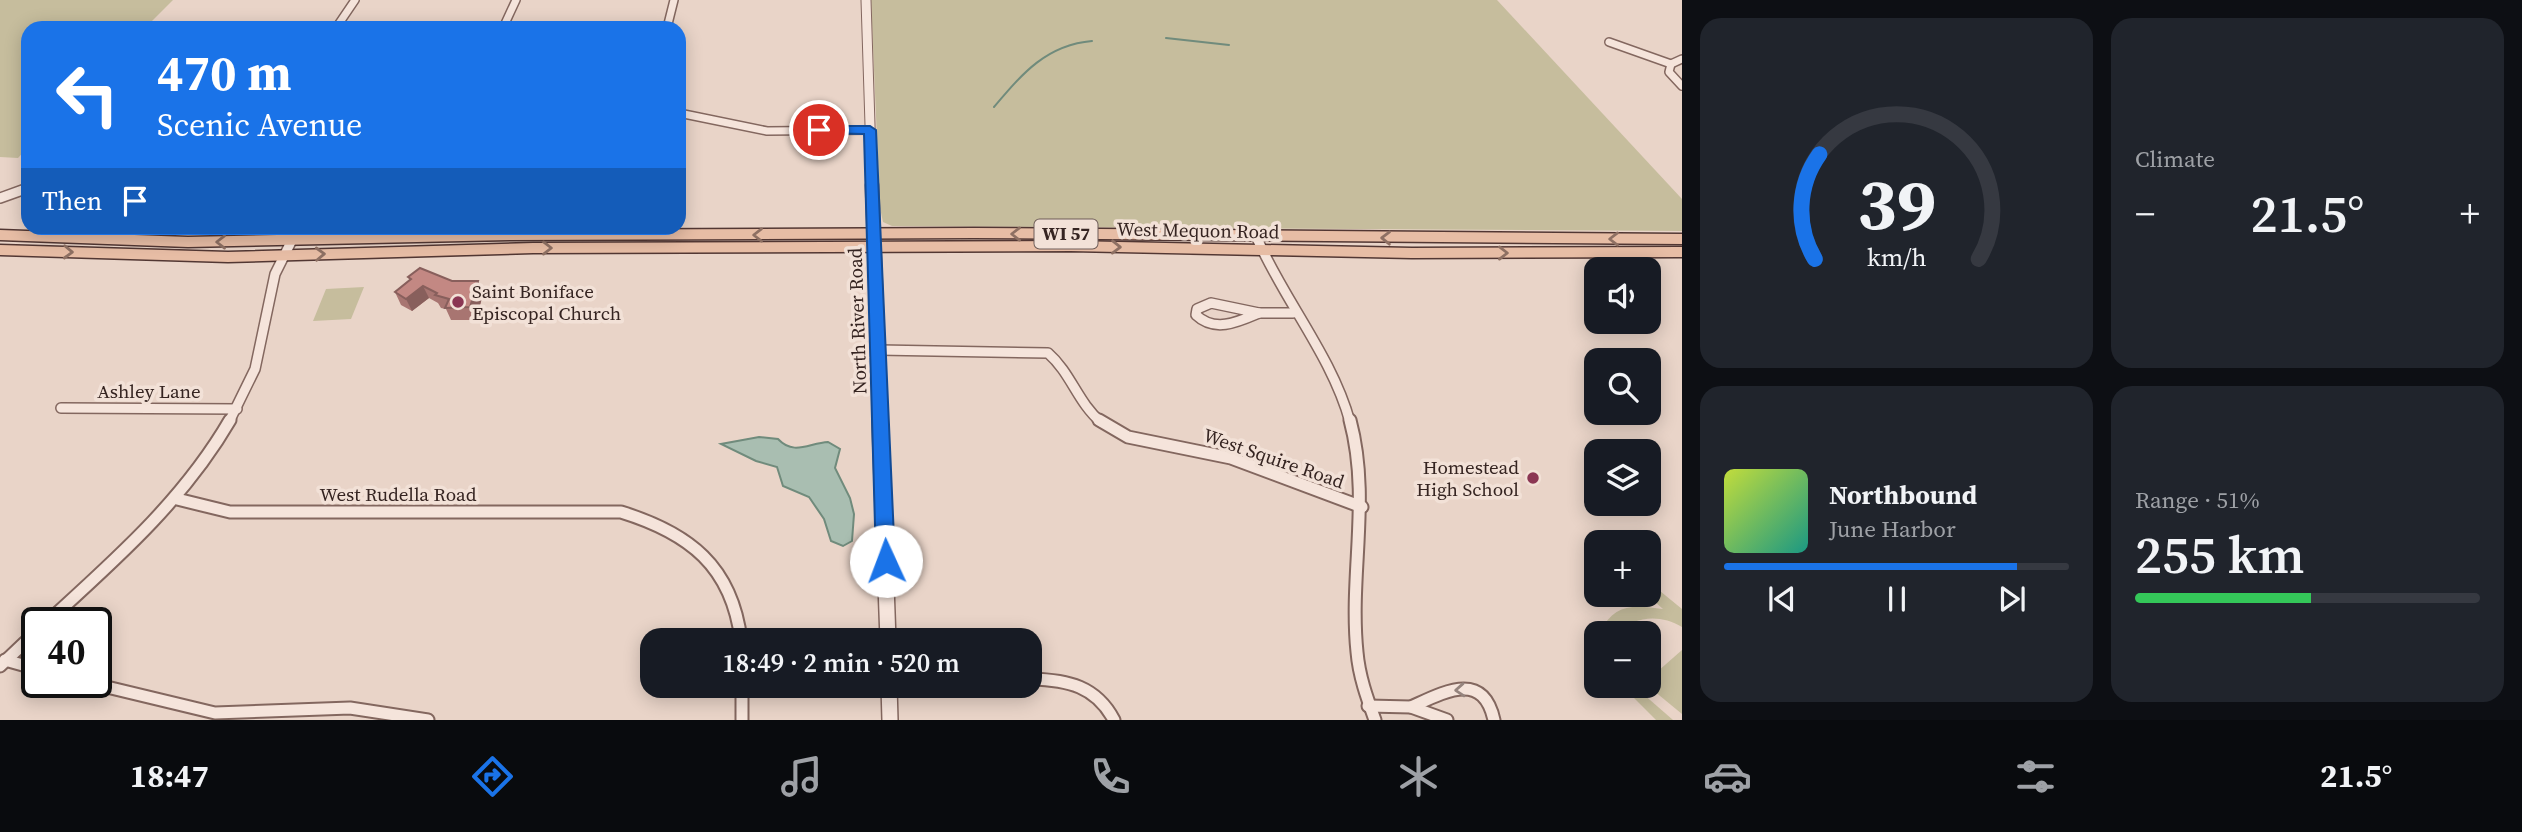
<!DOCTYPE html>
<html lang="en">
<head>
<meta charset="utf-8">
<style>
  body { margin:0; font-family:"Source Serif 4",serif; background:#20242c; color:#f1f3f6; height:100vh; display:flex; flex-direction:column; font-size:26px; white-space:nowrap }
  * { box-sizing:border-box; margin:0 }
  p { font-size:23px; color:#9ea1a6 }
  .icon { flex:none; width:38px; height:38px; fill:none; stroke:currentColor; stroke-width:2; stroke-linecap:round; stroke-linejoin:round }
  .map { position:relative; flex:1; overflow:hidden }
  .side { display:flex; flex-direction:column; gap:18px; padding:18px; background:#0d0f14; width:840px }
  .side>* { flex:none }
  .banner { position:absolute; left:21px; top:21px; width:665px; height:214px; border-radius:21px; box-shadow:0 4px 18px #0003; background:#1a73e8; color:#fff; overflow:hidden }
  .controls { position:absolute; left:1584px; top:257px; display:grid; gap:14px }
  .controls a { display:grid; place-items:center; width:77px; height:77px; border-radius:14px; background:#171b24; box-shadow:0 4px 18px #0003; font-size:35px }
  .speed { position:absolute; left:21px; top:607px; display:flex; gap:14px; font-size:35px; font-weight:700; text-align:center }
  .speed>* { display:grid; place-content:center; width:91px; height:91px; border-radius:50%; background:#171b24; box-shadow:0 4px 18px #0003; line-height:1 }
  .speed .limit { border:4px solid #111; border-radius:10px; background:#fff; color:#111 }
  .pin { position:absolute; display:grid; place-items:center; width:60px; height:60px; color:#fff; margin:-30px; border:4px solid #fff; border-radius:50%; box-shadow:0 2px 7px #0007 }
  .me { position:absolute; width:77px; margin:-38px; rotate:358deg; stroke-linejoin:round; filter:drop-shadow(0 0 5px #0008) }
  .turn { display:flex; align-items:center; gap:24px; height:147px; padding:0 21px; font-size:32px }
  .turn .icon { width:91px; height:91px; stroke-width:2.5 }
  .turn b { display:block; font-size:49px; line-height:60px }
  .then { display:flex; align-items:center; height:66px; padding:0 21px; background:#0003; gap:14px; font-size:26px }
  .big { font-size:52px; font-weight:600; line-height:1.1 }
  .side .tile { flex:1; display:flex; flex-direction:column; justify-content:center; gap:10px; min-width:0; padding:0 24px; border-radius:21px; background:#20242c }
  .side .dial { align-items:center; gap:0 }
  .dial svg { height:182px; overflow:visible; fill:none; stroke:#363941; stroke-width:7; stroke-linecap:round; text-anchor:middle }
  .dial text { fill:#f1f3f6; stroke:none }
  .song { display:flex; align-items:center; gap:21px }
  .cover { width:84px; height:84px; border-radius:10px; background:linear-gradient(135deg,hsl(70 70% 55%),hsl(170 70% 35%)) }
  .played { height:7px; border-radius:4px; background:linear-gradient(90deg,#1a73e8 85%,#363941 85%) }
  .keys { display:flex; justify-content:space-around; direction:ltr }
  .heat { display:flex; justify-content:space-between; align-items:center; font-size:38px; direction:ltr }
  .charge { height:10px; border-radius:5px; background:linear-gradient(90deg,#34c759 51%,#363941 0) }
  .side .tiles { flex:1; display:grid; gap:18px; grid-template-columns:repeat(2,1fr) }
  .trip { position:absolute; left:640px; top:628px; width:402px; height:70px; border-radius:21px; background:#171b24; box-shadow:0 4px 18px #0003; font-weight:600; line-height:70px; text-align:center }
  .dock { display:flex; height:112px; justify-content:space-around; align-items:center; background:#090b0e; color:#9ea1a6 }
  .dock .icon { width:49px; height:49px }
  .dock .current { color:#1a73e8 }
  .dock b { font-size:32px; color:#f1f3f6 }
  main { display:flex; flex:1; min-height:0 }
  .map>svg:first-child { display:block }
  .green { fill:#c6bd9d }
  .water { fill:#a9beb1; stroke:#708b7c; stroke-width:2 }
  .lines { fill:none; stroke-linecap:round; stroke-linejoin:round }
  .stream { stroke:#708b7c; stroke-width:2 }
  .minor-far2-casing { stroke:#83675f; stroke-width:10 }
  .minor-far1-casing { stroke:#83675f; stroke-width:12 }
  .minor-casing { stroke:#83675f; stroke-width:15 }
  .tertiary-far2-casing { stroke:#83675f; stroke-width:11 }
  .tertiary-far1-casing { stroke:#83675f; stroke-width:15 }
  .tertiary-casing { stroke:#83675f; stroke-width:18 }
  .primary-casing { stroke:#523733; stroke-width:3 }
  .minor-far2 { stroke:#f5e4db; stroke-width:7 }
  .minor-far1 { stroke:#f5e4db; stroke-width:9 }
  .minor { stroke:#f5e4db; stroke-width:11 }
  .tertiary-far2 { stroke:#f5e4db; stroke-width:9 }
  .tertiary-far1 { stroke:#f5e4db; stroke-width:11 }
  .tertiary { stroke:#f5e4db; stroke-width:15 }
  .primary { fill:#e7bda5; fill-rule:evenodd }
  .wall { fill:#a87571 }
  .shaded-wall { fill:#885f5c }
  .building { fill:#c38883; stroke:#885f5c; stroke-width:2 }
  .oneway { stroke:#8e7063 }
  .oneway2 { stroke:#95847e }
  .route { fill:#1a73e8; stroke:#114b97; stroke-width:2 }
  .poi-dot { fill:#8b3653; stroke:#f2e1d7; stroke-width:2.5 }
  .labels { text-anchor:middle; stroke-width:7; stroke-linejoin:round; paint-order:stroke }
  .shield { fill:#f2e1d7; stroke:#6e5d58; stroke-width:2 }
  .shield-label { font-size:18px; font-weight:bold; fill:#352421 }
  .street-label { font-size:19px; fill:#352421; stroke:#f2e1d7 }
  .poi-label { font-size:19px; fill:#352421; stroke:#f2e1d7; text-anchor:start }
</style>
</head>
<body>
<main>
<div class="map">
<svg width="1682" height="720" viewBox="0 0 1682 720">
  <rect width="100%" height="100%" fill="#e9d4c8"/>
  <g class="green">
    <path d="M0,0H173L145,28H28V147L18,158L0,157Z"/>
    <path d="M871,0H1497L1682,199V231L892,226L883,222L880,208Z"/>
    <path d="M364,287L351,319L313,321L326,289Z"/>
    <path d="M1649,582L1682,609V627C1660,614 1635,616 1617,633H1600C1614,603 1633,605 1663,609L1647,595Z"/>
    <path d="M1682,650V714L1648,686L1649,679Z"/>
    <path d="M1622,686H1634L1673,720H1656Z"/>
  </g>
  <path class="water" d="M759,437L778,439C794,456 809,443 828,442L840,449L835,468L850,498L854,514L852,541L843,546L831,541L824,519L809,497L783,486L777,467L756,461L721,444Z"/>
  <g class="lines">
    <g class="stream">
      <path d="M1166,38L1229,45"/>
      <path d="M994,107C1022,74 1046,45 1092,41"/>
    </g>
    <g class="minor-far2-casing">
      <g id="minor-far2">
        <path d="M336,28L355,0"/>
        <path d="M503,28L516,0"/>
        <path d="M667,28L674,0"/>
        <path d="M1609,42L1671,64"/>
        <path d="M1671,64L1669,72L1682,86"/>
        <path d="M1671,64L1682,59"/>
        <path d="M679,113L767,131L870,130"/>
      </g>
    </g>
    <g class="minor-far1-casing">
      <g id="minor-far1">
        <path d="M0,198L28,188"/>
        <path d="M1256,236C1283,299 1332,356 1350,422"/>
        <path d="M1211,303L1259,313C1238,322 1215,333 1196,315L1197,309Z"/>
        <path d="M1259,313H1293"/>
        <path d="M879,350L1048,353C1071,373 1078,403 1101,422"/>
        <path d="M61,408L237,409"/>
        <path d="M229,422L255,369L275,274L298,228"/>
      </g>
    </g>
    <g class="minor-casing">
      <g id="minor">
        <path d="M1099,420L1128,437L1231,458L1362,507"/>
        <path d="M1350,420C1371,498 1349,574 1357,652C1359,676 1367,698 1375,720"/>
        <path d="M177,499L230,512H621C689,533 732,566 741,640"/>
        <path d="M46,623C114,561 183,501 230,420"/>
        <path d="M5,660L37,669"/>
        <path d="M0,666L37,631"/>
        <path d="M1031,679C1068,680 1096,686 1114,720"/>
        <path d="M86,682L215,713L350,708L428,720"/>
        <path d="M742,686V720"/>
        <path d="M1368,706L1411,707L1447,720"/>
        <path d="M1411,707C1444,692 1483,670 1494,720"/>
      </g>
    </g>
    <g class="tertiary-far2-casing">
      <path id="tertiary-far2" d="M866,0L872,187"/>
    </g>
    <g class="tertiary-far1-casing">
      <path id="tertiary-far1" d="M872,185L881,422"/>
    </g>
    <g class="tertiary-casing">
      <g id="tertiary">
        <path d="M880,420L888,640"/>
        <path d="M889,686L890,720"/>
      </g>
    </g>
    <g class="primary-casing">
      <g id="primary">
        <path d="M974,228L1682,234V244L974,238L513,240L188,247L0,240V230L188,237L513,230Z"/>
        <path d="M1071,241L1412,248L1682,247V257L1412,258L1071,251L533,253L228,262L0,255V245L228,252L533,243Z"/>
      </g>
    </g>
    <use href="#minor-far2" class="minor-far2"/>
    <use href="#minor-far1" class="minor-far1"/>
    <use href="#minor" class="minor"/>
    <use href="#tertiary-far2" class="tertiary-far2"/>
    <use href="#tertiary-far1" class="tertiary-far1"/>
    <use href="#tertiary" class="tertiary"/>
    <use href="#primary" class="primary"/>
  </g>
  <path class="wall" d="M408,277L452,281H478L483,294L476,320H451L446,309L441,308L438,303L429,298L412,311L401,305L395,292L410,281Z"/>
  <g class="shaded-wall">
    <path d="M478,281L483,294L476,320L470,307Z"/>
    <path d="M423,286L429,298L412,311L406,299Z"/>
  </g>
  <path class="building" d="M420,268L452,281H478L470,307L445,308L449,299L435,295L437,293L423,286L406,299L395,292L411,279L408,277Z"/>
  <defs><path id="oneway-chevron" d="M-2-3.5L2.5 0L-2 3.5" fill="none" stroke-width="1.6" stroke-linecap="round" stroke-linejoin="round" transform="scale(1.75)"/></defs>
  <g class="oneway">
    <use href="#oneway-chevron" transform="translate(1016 234) rotate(-180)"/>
    <use href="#oneway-chevron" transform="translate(758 235) rotate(180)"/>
    <use href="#oneway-chevron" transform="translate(1386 238) rotate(-179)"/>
    <use href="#oneway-chevron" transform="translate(1614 239) rotate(-180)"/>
    <use href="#oneway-chevron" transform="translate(221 242) rotate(180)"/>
    <use href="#oneway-chevron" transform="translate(1116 247) rotate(1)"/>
    <use href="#oneway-chevron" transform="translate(547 248)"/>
    <use href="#oneway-chevron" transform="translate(68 252) rotate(2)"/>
    <use href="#oneway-chevron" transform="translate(1503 253)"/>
    <use href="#oneway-chevron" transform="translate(320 254) rotate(-2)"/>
  </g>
  <use class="oneway2" href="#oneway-chevron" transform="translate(1460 690) rotate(176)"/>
  <path class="route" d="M819,126H870L876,130L895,561L892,567L886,570L879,567L876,561L864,134L814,133V128Z"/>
  <g class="poi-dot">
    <circle cx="458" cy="302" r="7"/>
    <circle cx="1533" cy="478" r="7"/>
  </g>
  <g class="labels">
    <rect class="shield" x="1034.5" y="219.5" width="63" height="29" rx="5"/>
    <g class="shield-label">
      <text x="1066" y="240">WI 57</text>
    </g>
    <g class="street-label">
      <text transform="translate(1198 230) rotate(1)" y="7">West Mequon Road</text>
      <text transform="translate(857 321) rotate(-92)" y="7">North River Road</text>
      <text x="149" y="398">Ashley Lane</text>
      <text transform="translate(1274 458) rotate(19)" y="7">West Squire Road</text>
      <text x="398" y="501">West Rudella Road</text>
    </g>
    <g class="poi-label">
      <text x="472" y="298">Saint Boniface<tspan x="472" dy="22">Episcopal Church</tspan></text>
      <text x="1519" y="474" text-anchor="end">Homestead<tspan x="1519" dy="22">High School</tspan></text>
    </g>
  </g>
</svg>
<div class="controls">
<a><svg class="icon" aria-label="sound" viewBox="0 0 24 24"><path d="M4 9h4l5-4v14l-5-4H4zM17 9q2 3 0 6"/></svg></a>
<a><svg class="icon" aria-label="search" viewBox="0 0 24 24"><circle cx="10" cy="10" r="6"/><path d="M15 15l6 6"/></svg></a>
<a><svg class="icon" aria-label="layers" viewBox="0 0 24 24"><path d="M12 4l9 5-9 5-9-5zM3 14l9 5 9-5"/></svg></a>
<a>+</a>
<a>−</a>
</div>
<div class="speed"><div class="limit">40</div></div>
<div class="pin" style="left:819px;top:130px;background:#d93025"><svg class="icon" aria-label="arrive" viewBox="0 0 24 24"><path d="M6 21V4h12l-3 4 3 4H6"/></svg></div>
<svg class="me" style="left:886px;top:561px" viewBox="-20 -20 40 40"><circle r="19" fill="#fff"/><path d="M0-13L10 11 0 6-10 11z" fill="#1a73e8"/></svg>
<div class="trip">18:49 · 2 min · 520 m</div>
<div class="banner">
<div class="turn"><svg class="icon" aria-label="left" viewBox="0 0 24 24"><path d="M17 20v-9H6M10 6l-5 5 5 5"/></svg><div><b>470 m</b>Scenic Avenue</div></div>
<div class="then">Then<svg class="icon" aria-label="arrive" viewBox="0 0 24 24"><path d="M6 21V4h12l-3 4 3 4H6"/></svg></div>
</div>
</div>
<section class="side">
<div class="tiles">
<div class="tile dial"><svg viewBox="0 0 100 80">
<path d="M14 69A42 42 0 1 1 86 69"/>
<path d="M14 69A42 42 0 0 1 16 23" stroke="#1a73e8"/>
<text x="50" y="56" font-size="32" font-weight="700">39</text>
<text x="50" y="72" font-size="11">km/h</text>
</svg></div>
<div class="tile"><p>Climate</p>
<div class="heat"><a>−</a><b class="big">21.5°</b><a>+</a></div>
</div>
<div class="tile">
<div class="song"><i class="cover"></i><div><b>Northbound</b><p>June Harbor</p></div></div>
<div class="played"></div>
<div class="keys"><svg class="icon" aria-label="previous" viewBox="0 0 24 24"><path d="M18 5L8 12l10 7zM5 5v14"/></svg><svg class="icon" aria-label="pause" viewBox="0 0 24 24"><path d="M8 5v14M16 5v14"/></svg><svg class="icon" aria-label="next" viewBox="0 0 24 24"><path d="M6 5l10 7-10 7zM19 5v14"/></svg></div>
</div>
<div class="tile"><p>Range · 51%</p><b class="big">255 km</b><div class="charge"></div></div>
</div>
</section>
</main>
<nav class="dock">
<b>18:47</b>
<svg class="icon current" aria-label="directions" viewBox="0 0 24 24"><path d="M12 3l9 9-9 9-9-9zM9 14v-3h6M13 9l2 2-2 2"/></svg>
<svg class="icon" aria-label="music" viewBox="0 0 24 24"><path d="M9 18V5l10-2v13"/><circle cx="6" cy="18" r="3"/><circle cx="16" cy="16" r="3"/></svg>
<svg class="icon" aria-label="phone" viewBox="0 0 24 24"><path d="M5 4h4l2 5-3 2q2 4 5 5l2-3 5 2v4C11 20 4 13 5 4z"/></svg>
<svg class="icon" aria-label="climate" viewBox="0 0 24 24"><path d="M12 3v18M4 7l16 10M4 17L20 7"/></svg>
<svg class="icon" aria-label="car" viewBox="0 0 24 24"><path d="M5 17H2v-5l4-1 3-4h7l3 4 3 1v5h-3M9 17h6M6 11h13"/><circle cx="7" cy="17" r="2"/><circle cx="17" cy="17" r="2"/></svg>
<svg class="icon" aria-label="filters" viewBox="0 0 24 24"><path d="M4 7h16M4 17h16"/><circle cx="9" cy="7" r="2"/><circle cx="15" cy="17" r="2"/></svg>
<b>21.5°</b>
</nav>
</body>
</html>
